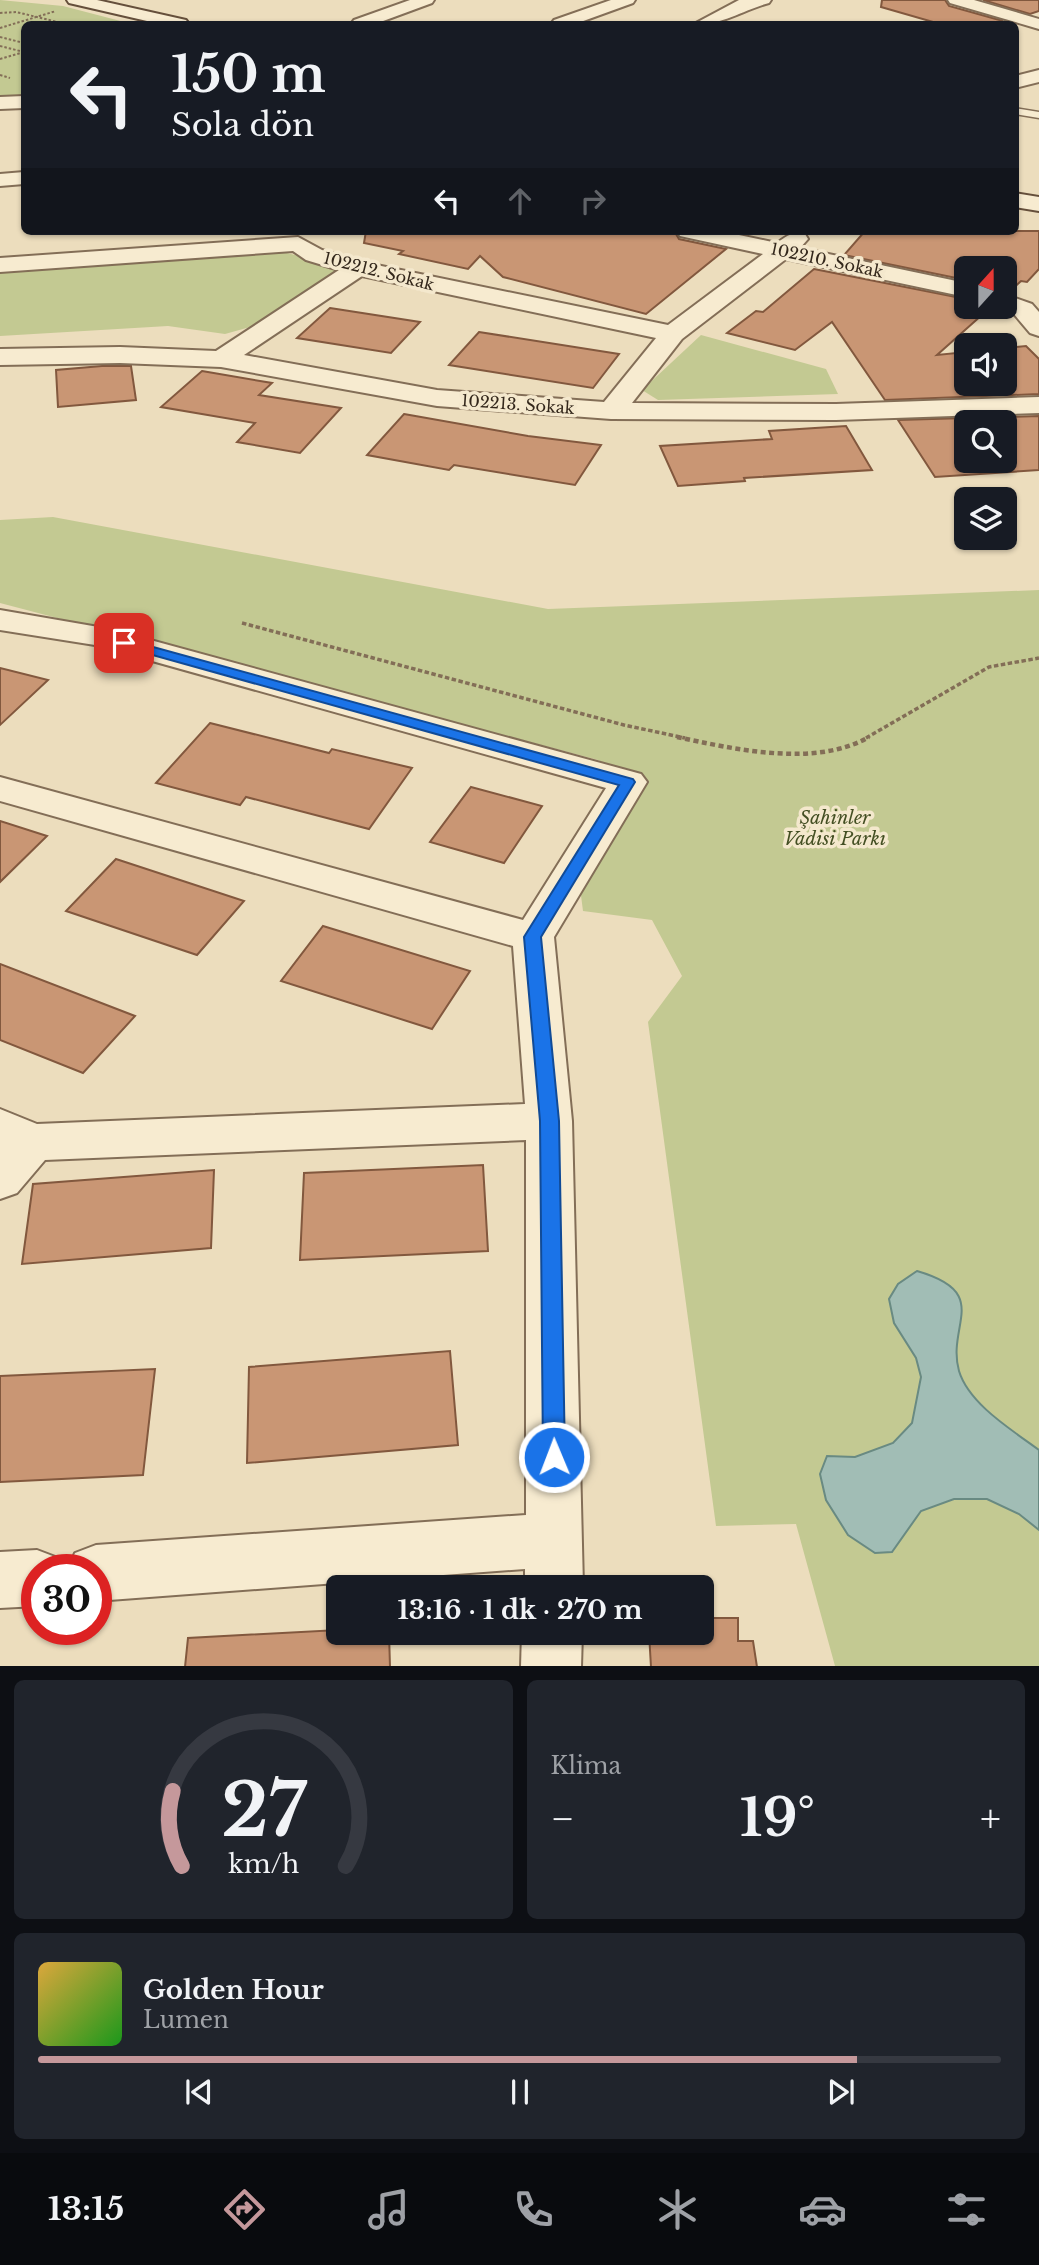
<!DOCTYPE html>
<html lang="tr">
<head>
<meta charset="utf-8">
<style>
  body { margin:0; font-family:"Libre Baskerville",serif; background:#20242c; color:#f1f3f6; height:100vh; display:flex; flex-direction:column; font-size:26px; white-space:nowrap }
  * { box-sizing:border-box; margin:0 }
  p { font-size:23px; color:#9ea1a6 }
  .icon { flex:none; width:38px; height:38px; fill:none; stroke:currentColor; stroke-width:2; stroke-linecap:round; stroke-linejoin:round }
  .map { position:relative; height:1666px; overflow:hidden }
  .panel { display:flex; flex-direction:column; gap:14px; padding:14px; background:#0d0f14; flex:1 }
  .panel>* { flex:none }
  .banner { position:absolute; left:21px; top:21px; width:998px; height:214px; border-radius:10px; box-shadow:0 2px 5px #0004; background:#171b24; color:#f1f3f6; overflow:hidden }
  .needle { width:46px; rotate:21deg }
  .fabs { position:absolute; left:954px; top:256px; display:grid; gap:14px }
  .fabs a { display:grid; place-items:center; width:63px; height:63px; border-radius:10px; background:#171b24; box-shadow:0 2px 5px #0004; font-size:35px }
  .speed { position:absolute; left:21px; top:1554px; display:flex; gap:14px; font-size:35px; font-weight:700; text-align:center }
  .speed>* { display:grid; place-content:center; width:91px; height:91px; border-radius:50%; background:#171b24; box-shadow:0 2px 5px #0004; line-height:1 }
  .speed .limit { border:10px solid #d22; background:#fff; color:#111 }
  .pin { position:absolute; display:grid; place-items:center; width:60px; height:60px; color:#fff; margin:-30px; border-radius:14px; box-shadow:0 4px 10px #0006 }
  .me { position:absolute; width:77px; margin:-38px; rotate:359deg; stroke-linejoin:round; filter:drop-shadow(0 0 5px #0008) }
  .turn { display:flex; align-items:center; gap:24px; height:147px; padding:0 35px; font-size:32px }
  .turn .icon { width:91px; height:91px; stroke-width:2.5 }
  .turn b { display:block; font-size:49px; line-height:60px }
  .lanes { display:flex; align-items:center; height:66px; padding:0 35px; background:#0003; justify-content:center; gap:35px; direction:ltr }
  .lanes .off { opacity:.35 }
  .big { font-size:52px; font-weight:700; line-height:1.1 }
  .panel .widget { flex:1; display:flex; flex-direction:column; justify-content:center; gap:10px; min-width:0; padding:0 24px; border-radius:10px; background:#20242c }
  .panel .dial { align-items:center; gap:0 }
  .dial svg { height:182px; overflow:visible; fill:none; stroke:#363941; stroke-width:7; stroke-linecap:round; text-anchor:middle }
  .dial text { fill:#f1f3f6; stroke:none }
  .song { display:flex; align-items:center; gap:21px }
  .cover { width:84px; height:84px; border-radius:10px; background:linear-gradient(135deg,hsl(40 70% 55%),hsl(120 70% 35%)) }
  .played { height:7px; border-radius:4px; background:linear-gradient(90deg,#c5989b 85%,#363941 85%) }
  .keys { display:flex; justify-content:space-around; direction:ltr }
  .heat { display:flex; justify-content:space-between; align-items:center; font-size:38px; direction:ltr }
  .panel .tiles { flex:1; display:grid; gap:14px; grid-template-columns:1fr 1fr }
  .widget:last-child { grid-column:span 2 }
  .trip { position:absolute; left:326px; top:1575px; width:388px; height:70px; border-radius:10px; background:#171b24; box-shadow:0 2px 5px #0004; font-weight:700; line-height:70px; text-align:center }
  .menu { display:flex; height:112px; justify-content:space-around; align-items:center; background:#090b0e; color:#9ea1a6 }
  .menu .icon { width:49px; height:49px }
  .menu .current { color:#c5989b }
  .menu b { font-size:32px; color:#f1f3f6 }
  .map>svg:first-child { display:block }
  .green { fill:#c3c992 }
  .water { fill:#a1bdb5; stroke:#698a82; stroke-width:2 }
  .building { fill:#c99674; stroke:#82583e; stroke-width:2; fill-rule:evenodd }
  .lines { fill:none; stroke-linecap:round; stroke-linejoin:round }
  .lane-casing { stroke:#836e57; stroke-width:3 }
  .street-casing { stroke:#836e57; stroke-width:4 }
  .secondary-casing { stroke:#654f3b; stroke-width:4 }
  .path-far2 { stroke:#836e57; stroke-width:2; stroke-dasharray:2.5 2; stroke-linecap:butt }
  .path-far1 { stroke:#836e57; stroke-width:3.5; stroke-dasharray:4.5 2.5; stroke-linecap:butt }
  .path { stroke:#836e57; stroke-width:4.5; stroke-dasharray:5 3.5; stroke-linecap:butt }
  .lane { fill:#f7ebd0; fill-rule:evenodd }
  .street { fill:#f7ebd0; fill-rule:evenodd }
  .secondary { fill:#f7ebd0; fill-rule:evenodd }
  .route { fill:#1a73e8; stroke:#114b97; stroke-width:2 }
  .labels { text-anchor:middle; stroke-width:7; stroke-linejoin:round; paint-order:stroke }
  .far-street-label { font-size:16px; fill:#33271b; stroke:#f4e8cd }
  .park-label { font-size:18px; font-style:italic; fill:#444f23; stroke:#f4e8cd }
</style>
</head>
<body>
<div class="map">
<svg width="1039" height="1667" viewBox="0 0 1039 1667">
  <rect width="100%" height="100%" fill="#ecddbd"/>
  <g class="green">
    <path d="M0,0L63,6L132,24H24V98H0Z"/>
    <path d="M283,252L347,268L250,327L225,334L168,326L0,336V271Z"/>
    <path d="M701,335L826,369L838,394L658,400L642,390Z"/>
    <path d="M53,517L548,609L1039,590V1666H835L796,1524L716,1526L648,1022L682,976L652,920L583,911L579,880L637,778L598,760L0,603V520Z"/>
  </g>
  <path class="water" d="M917,1271C993,1293 946,1325 959,1371C969,1404 1012,1430 1039,1450V1530L1019,1514L987,1499H954L921,1511L892,1552L875,1553L848,1535L826,1500L820,1474L827,1456L855,1457L893,1443L912,1423L921,1377L916,1358L894,1323L889,1299L898,1284Z"/>
  <g class="building">
    <path d="M882,0H945L949,6L1003,21L990,24H940L881,7Z"/>
    <path d="M983,0H1039V11L1030,14Z"/>
    <path d="M366,231H660L676,234L679,239L726,249L646,314L503,277L480,256L468,269L399,254L403,251L364,243Z"/>
    <path d="M865,231H1039V269L1027,282L1021,281L1008,293L1004,292V268H966V280L844,255Z"/>
    <path d="M814,269L966,299V306H992L937,355L966,352V383H1004V348L1026,346L1039,359V394L885,400L832,322L795,350L727,333L756,311L763,312Z"/>
    <path d="M330,308L420,322L391,353L297,338Z"/>
    <path d="M479,332L619,354L593,388L449,365Z"/>
    <path d="M102,366H131L136,400L58,407L56,370Z"/>
    <path d="M202,371L272,383L259,395L341,408L300,453L237,442L255,423L161,407Z"/>
    <path d="M404,414L528,436L601,445L575,485L454,465L449,470L367,455Z"/>
    <path d="M1039,416V470L935,477L898,420ZM966,422H1004V460H966Z"/>
    <path d="M846,426L872,470L744,478L745,481L678,486L660,446L772,439L769,431Z"/>
    <path d="M0,668L48,680L0,725Z"/>
    <path d="M210,723L329,753L332,749L412,768L369,829L246,797L240,805L156,783Z"/>
    <path d="M471,787L542,806L504,863L430,842Z"/>
    <path d="M0,821L47,836L0,882Z"/>
    <path d="M116,859L244,901L197,955L66,911Z"/>
    <path d="M323,926L470,971L432,1029L281,981Z"/>
    <path d="M0,964L135,1016L83,1073L0,1040Z"/>
    <path d="M483,1165L488,1251L300,1260L304,1173Z"/>
    <path d="M214,1170L211,1248L22,1264L33,1184Z"/>
    <path d="M450,1351L458,1445L247,1463L249,1367Z"/>
    <path d="M155,1369L143,1475L0,1482V1376Z"/>
    <path d="M702,1618H738V1641H753L757,1667H651L649,1633H702Z"/>
    <path d="M338,1630V1633H389L390,1667H185L188,1638Z"/>
  </g>
  <g class="lines">
    <g class="lane-casing">
      <path id="lane" d="M1015,108L1039,112V118L1015,114Z"/>
    </g>
    <g class="street-casing">
      <g id="street">
        <path d="M410,0H434L432,3L375,24H351L354,20Z"/>
        <path d="M611,0H635L633,3L575,24H551L554,20Z"/>
        <path d="M739,0H771L769,3C743,10 721,26 694,24Z"/>
        <path d="M948,0H974L1039,19V29L950,3Z"/>
        <path d="M1039,70V82L1015,88V76Z"/>
        <path d="M24,96V108L0,109V97Z"/>
        <path d="M24,172V184L0,186V174Z"/>
        <path d="M677,231H720L777,243C787,236 793,231 805,234L808,239L800,248L966,283V297L786,259L682,339L632,403L836,404L1039,397V413L836,420L611,419L437,406L221,367L120,363L0,365V349L120,347L216,351L339,270L306,260L293,251L0,272V258L298,237L322,250L362,262L668,325L763,254L680,236ZM362,276L656,338L604,402L437,390L244,355Z"/>
        <path d="M1004,294L1032,304L1039,312V336L1030,333L1014,314L996,306H1004Z"/>
        <path d="M0,610L110,629L641,774L647,782L554,937L572,1121L583,1587H525V1569L96,1601V1570H68L75,1553L96,1545L526,1515V1140L45,1160L17,1193L0,1199V1109L37,1124L525,1104L513,946L0,801V777L523,920L606,788L95,645L0,630Z"/>
        <path d="M37,1550L58,1558L63,1570H37V1606L0,1608V1552Z"/>
        <path d="M522,1633H582L581,1667H521Z"/>
      </g>
    </g>
    <g class="secondary-casing">
      <g id="secondary">
        <path d="M67,0H97L186,20L189,24H160L69,3Z"/>
        <path d="M1015,193L1039,197V211L1015,207Z"/>
      </g>
    </g>
    <g class="path-far2">
      <path d="M0,13L16,12L66,24"/>
      <path d="M0,28L56,11"/>
      <path d="M0,37L24,43"/>
      <path d="M0,46L24,52"/>
      <path d="M0,59L24,52"/>
      <path d="M0,75L10,78"/>
    </g>
    <g class="path-far1">
      <path d="M242,623L624,725L685,738"/>
      <path d="M866,738L989,667L1039,658"/>
    </g>
    <path class="path" d="M677,737C734,749 815,768 869,737"/>
    <use href="#lane" class="lane"/>
    <use href="#street" class="street"/>
    <use href="#secondary" class="secondary"/>
  </g>
  <path class="route" d="M124,639L633,779L635,782L541,937L559,1121L565,1457L562,1464L554,1467L546,1464L543,1457L540,1121L524,937L619,785L120,646L118,643Z"/>
  <g class="labels">
    <g class="far-street-label">
      <text transform="translate(827 260) rotate(12)" y="6">102210. Sokak</text>
      <text transform="translate(379 271) rotate(14)" y="6">102212. Sokak</text>
      <text transform="translate(518 404) rotate(4)" y="6">102213. Sokak</text>
    </g>
    <g class="park-label">
      <text x="835" y="824">Şahinler<tspan x="835" dy="21">Vadisi Parkı</tspan></text>
    </g>
  </g>
</svg>
<div class="fabs">
<a><svg class="needle" viewBox="-14 -14 28 28"><path d="M0-13l5 13h-10z" fill="#e53935"/><path d="M0 13l5-13h-10z" fill="#9ea1a6"/></svg></a>
<a><svg class="icon" aria-label="sound" viewBox="0 0 24 24"><path d="M4 9h4l5-4v14l-5-4H4zM17 9q2 3 0 6"/></svg></a>
<a><svg class="icon" aria-label="search" viewBox="0 0 24 24"><circle cx="10" cy="10" r="6"/><path d="M15 15l6 6"/></svg></a>
<a><svg class="icon" aria-label="layers" viewBox="0 0 24 24"><path d="M12 4l9 5-9 5-9-5zM3 14l9 5 9-5"/></svg></a>
</div>
<div class="speed"><div class="limit">30</div></div>
<div class="pin" style="left:124px;top:643px;background:#d93025"><svg class="icon" aria-label="arrive" viewBox="0 0 24 24"><path d="M6 21V4h12l-3 4 3 4H6"/></svg></div>
<svg class="me" style="left:554px;top:1457px" viewBox="-20 -20 40 40"><circle r="17" fill="#1a73e8" stroke="#fff" stroke-width="3"/><path d="M0-11L8 9 0 5-8 9z" fill="#fff"/></svg>
<div class="trip">13:16 · 1 dk · 270 m</div>
<div class="banner">
<div class="turn"><svg class="icon" aria-label="left" viewBox="0 0 24 24"><path d="M17 20v-9H6M10 6l-5 5 5 5"/></svg><div><b>150 m</b>Sola dön</div></div>
<div class="lanes"><svg class="icon" aria-label="left" viewBox="0 0 24 24"><path d="M17 20v-9H6M10 6l-5 5 5 5"/></svg><svg class="icon off" aria-label="ahead" viewBox="0 0 24 24"><path d="M12 20V5M6 11l6-6 6 6"/></svg><svg class="icon off" aria-label="right" viewBox="0 0 24 24"><path d="M7 20v-9h11M14 6l5 5-5 5"/></svg></div>
</div>
</div>
<section class="panel">
<div class="tiles">
<div class="widget dial"><svg viewBox="0 0 100 80">
<path d="M14 69A42 42 0 1 1 86 69"/>
<path d="M14 69A42 42 0 0 1 10 36" stroke="#c5989b"/>
<text x="50" y="56" font-size="32" font-weight="700">27</text>
<text x="50" y="72" font-size="11">km/h</text>
</svg></div>
<div class="widget"><p>Klima</p>
<div class="heat"><a>−</a><b class="big">19°</b><a>+</a></div>
</div>
<div class="widget">
<div class="song"><i class="cover"></i><div><b>Golden Hour</b><p>Lumen</p></div></div>
<div class="played"></div>
<div class="keys"><svg class="icon" aria-label="previous" viewBox="0 0 24 24"><path d="M18 5L8 12l10 7zM5 5v14"/></svg><svg class="icon" aria-label="pause" viewBox="0 0 24 24"><path d="M8 5v14M16 5v14"/></svg><svg class="icon" aria-label="next" viewBox="0 0 24 24"><path d="M6 5l10 7-10 7zM19 5v14"/></svg></div>
</div>
</div>
</section>
<nav class="menu">
<b>13:15</b>
<svg class="icon current" aria-label="directions" viewBox="0 0 24 24"><path d="M12 3l9 9-9 9-9-9zM9 14v-3h6M13 9l2 2-2 2"/></svg>
<svg class="icon" aria-label="music" viewBox="0 0 24 24"><path d="M9 18V5l10-2v13"/><circle cx="6" cy="18" r="3"/><circle cx="16" cy="16" r="3"/></svg>
<svg class="icon" aria-label="phone" viewBox="0 0 24 24"><path d="M5 4h4l2 5-3 2q2 4 5 5l2-3 5 2v4C11 20 4 13 5 4z"/></svg>
<svg class="icon" aria-label="climate" viewBox="0 0 24 24"><path d="M12 3v18M4 7l16 10M4 17L20 7"/></svg>
<svg class="icon" aria-label="car" viewBox="0 0 24 24"><path d="M5 17H2v-5l4-1 3-4h7l3 4 3 1v5h-3M9 17h6M6 11h13"/><circle cx="7" cy="17" r="2"/><circle cx="17" cy="17" r="2"/></svg>
<svg class="icon" aria-label="filters" viewBox="0 0 24 24"><path d="M4 7h16M4 17h16"/><circle cx="9" cy="7" r="2"/><circle cx="15" cy="17" r="2"/></svg>
</nav>
</body>
</html>
